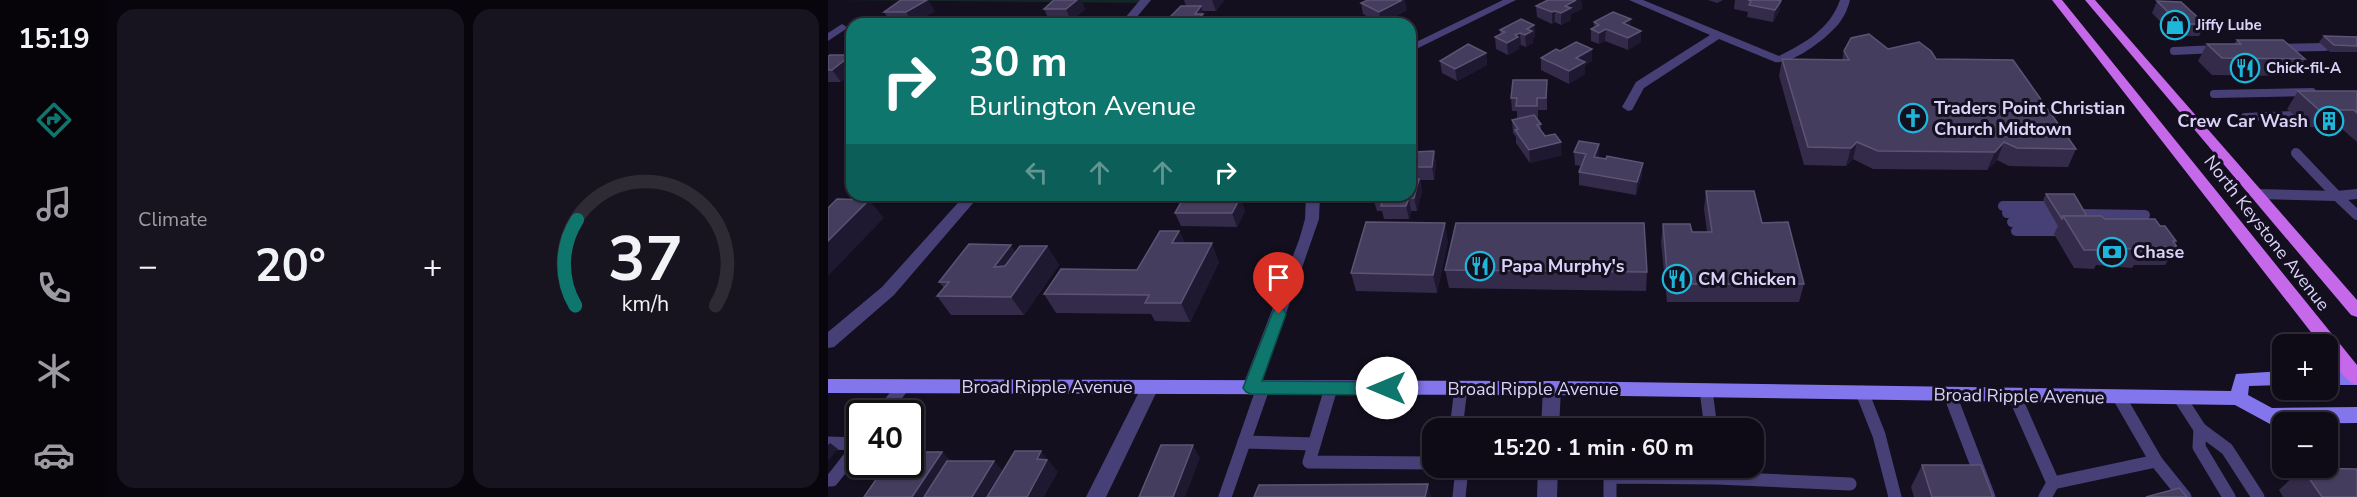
<!DOCTYPE html>
<html lang="en">
<head>
<meta charset="utf-8">
<style>
  body { margin:0; font-family:"Nunito Sans",sans-serif; background:#17141f; color:#f1f3f6; height:100vh; display:flex; flex-direction:column; font-size:22px; white-space:nowrap }
  * { box-sizing:border-box; margin:0 }
  p { font-size:20px; color:#9b9ba1 }
  .icon { flex:none; width:33px; height:33px; fill:none; stroke:currentColor; stroke-width:2; stroke-linecap:round; stroke-linejoin:round }
  .map { position:relative; flex:1; overflow:hidden }
  .sheet { display:flex; flex-direction:column; gap:9px; padding:9px; background:#08060c; width:720px }
  .sheet>* { flex:none }
  .top-card { position:absolute; left:18px; top:18px; width:570px; height:183px; border-radius:18px; box-shadow:0 2px 4px #0004,0 0 0 2px #2e2b35; background:#0f766e; color:#fff; overflow:hidden }
  .fabs { position:absolute; left:1444px; top:334px; display:grid; gap:12px }
  .fabs a { display:grid; place-items:center; width:66px; height:66px; border-radius:12px; background:#0e0b16; box-shadow:0 2px 4px #0004,0 0 0 2px #2e2b35; font-size:30px }
  .speed { position:absolute; left:18px; top:400px; display:flex; gap:12px; font-size:30px; font-weight:700; text-align:center }
  .speed>* { display:grid; place-content:center; width:78px; height:78px; border-radius:50%; background:#0e0b16; box-shadow:0 2px 4px #0004,0 0 0 2px #2e2b35; line-height:1 }
  .speed .limit { border:3px solid #111; border-radius:9px; background:#fff; color:#111 }
  .pin { position:absolute; display:grid; place-items:center; width:51px; height:51px; color:#fff; margin:-62px -26px; border-radius:50% 50% 50% 0; rotate:-45deg; box-shadow:0 0 6px #0007 }
  .pin .icon { rotate:45deg }
  .me { position:absolute; width:66px; margin:-33px; rotate:270deg; stroke-linejoin:round; filter:drop-shadow(0 0 4px #0008) }
  .turn { display:flex; align-items:center; gap:21px; height:126px; padding:0 24px; font-size:27px }
  .turn .icon { width:78px; height:78px; stroke-width:2.5 }
  .turn b { display:block; font-size:42px; line-height:51px }
  .lanes { display:flex; align-items:center; height:57px; padding:0 24px; background:#0003; justify-content:center; gap:30px; direction:ltr }
  .lanes .off { opacity:.35 }
  .big { font-size:45px; font-weight:700; line-height:1.1 }
  .sheet .card { flex:1; display:flex; flex-direction:column; justify-content:center; gap:9px; min-width:0; padding:0 21px; border-radius:18px; background:#17141f }
  .sheet .dial { align-items:center; gap:0 }
  .dial svg { height:156px; overflow:visible; fill:none; stroke:#2e2b35; stroke-width:7; stroke-linecap:round; text-anchor:middle }
  .dial text { fill:#f1f3f6; stroke:none }
  .heat { display:flex; justify-content:space-between; align-items:center; font-size:33px; direction:ltr }
  .sheet .tiles { flex:1; display:grid; gap:9px; grid-template-columns:repeat(2,1fr) }
  .trip { position:absolute; left:594px; top:418px; width:342px; height:60px; border-radius:18px; background:#0e0b16; box-shadow:0 2px 4px #0004,0 0 0 2px #2e2b35; font-weight:700; line-height:60px; text-align:center }
  main { display:flex; flex:1; min-height:0 }
  .tabs { display:flex; flex-direction:column; width:108px; justify-content:space-around; align-items:center; background:#060409; color:#9b9ba1 }
  .tabs .icon { width:42px; height:42px }
  .tabs .active { color:#0f766e }
  .tabs b { font-size:27px; color:#f1f3f6 }
  .map>svg:first-child { display:block }
  .green { fill:#132627 }
  .lines { fill:none; stroke-linecap:round; stroke-linejoin:round }
  .lane-far2 { stroke:#474077; stroke-width:8 }
  .lane-far1 { stroke:#474077; stroke-width:10 }
  .lane { stroke:#474077; stroke-width:13 }
  .street { fill:#474077; fill-rule:evenodd }
  .secondary { fill:#8376ec; fill-rule:evenodd }
  .primary { fill:#c568ea; fill-rule:evenodd }
  .wall { fill:#342b4a }
  .shaded-wall { fill:#1f1831 }
  .building { fill:#453d5d; stroke:#5d5475; stroke-width:1.5 }
  .route { fill:#0f766e; stroke:#0a4d48; stroke-width:1.5 }
  .labels { text-anchor:middle; stroke-width:6; stroke-linejoin:round; paint-order:stroke }
  .far-poi-label { font-size:15px; font-weight:bold; fill:#dad3f9; stroke:#130f1e; text-anchor:start }
  .poi-label { font-size:18px; font-weight:bold; fill:#dad3f9; stroke:#130f1e; text-anchor:start }
  .street-label { font-size:18px; fill:#dad3f9; stroke:#130f1e }
</style>
</head>
<body>
<main>
<nav class="tabs">
<b>15:19</b>
<svg class="icon active" aria-label="directions" viewBox="0 0 24 24"><path d="M12 3l9 9-9 9-9-9zM9 14v-3h6M13 9l2 2-2 2"/></svg>
<svg class="icon" aria-label="music" viewBox="0 0 24 24"><path d="M9 18V5l10-2v13"/><circle cx="6" cy="18" r="3"/><circle cx="16" cy="16" r="3"/></svg>
<svg class="icon" aria-label="phone" viewBox="0 0 24 24"><path d="M5 4h4l2 5-3 2q2 4 5 5l2-3 5 2v4C11 20 4 13 5 4z"/></svg>
<svg class="icon" aria-label="climate" viewBox="0 0 24 24"><path d="M12 3v18M4 7l16 10M4 17L20 7"/></svg>
<svg class="icon" aria-label="car" viewBox="0 0 24 24"><path d="M5 17H2v-5l4-1 3-4h7l3 4 3 1v5h-3M9 17h6M6 11h13"/><circle cx="7" cy="17" r="2"/><circle cx="17" cy="17" r="2"/></svg>
</nav>
<section class="sheet">
<div class="tiles">
<div class="card"><p>Climate</p>
<div class="heat"><a>−</a><b class="big">20°</b><a>+</a></div>
</div>
<div class="card dial"><svg viewBox="0 0 100 80">
<path d="M14 69A42 42 0 1 1 86 69"/>
<path d="M14 69A42 42 0 0 1 15 25" stroke="#0f766e"/>
<text x="50" y="56" font-size="32" font-weight="700">37</text>
<text x="50" y="72" font-size="11">km/h</text>
</svg></div>
</div>
</section>
<div class="map">
<svg width="1529" height="497" viewBox="0 0 1529 497">
  <rect width="100%" height="100%" fill="#130f1e"/>
  <path class="green" d="M0,0H318L315,3Z"/>
  <g class="lines">
    <g class="lane-far2">
      <path d="M1449,48L1497,47"/>
      <path d="M1346,51L1389,49"/>
      <path d="M1386,94L1484,92"/>
      <path d="M1417,117L1466,115"/>
    </g>
    <g class="lane-far1">
      <path d="M1468,153L1509,196L1529,194"/>
      <path d="M1428,194L1509,196L1529,215"/>
      <path d="M1175,206H1218"/>
      <path d="M1179,213L1223,214"/>
      <path d="M1251,214L1317,215"/>
      <path d="M1184,222L1228,223"/>
      <path d="M1188,231H1233"/>
    </g>
    <g class="lane">
      <path d="M503,388L481,462L604,463"/>
      <path d="M878,390L883,429"/>
      <path d="M1034,392L1051,435L1067,497"/>
      <path d="M1122,395L1161,497"/>
      <path d="M1187,397L1225,483L1217,497"/>
      <path d="M1291,397L1328,461L1357,497"/>
      <path d="M1352,398L1372,429L1399,449L1430,497"/>
      <path d="M54,414L75,386"/>
      <path d="M628,429L633,388"/>
      <path d="M1372,429L1371,447L1401,497"/>
      <path d="M416,442L486,444"/>
      <path d="M0,443L32,444"/>
      <path d="M0,480H4L32,444"/>
      <path d="M1225,483L1328,461"/>
      <path d="M397,497L435,388"/>
      <path d="M631,497L634,468"/>
      <path d="M782,497V477L889,478L1022,484"/>
    </g>
    <g class="street">
      <path d="M312,0H323L303,24H292Z"/>
      <path d="M675,0H688L582,52V45Z"/>
      <path d="M801,0H815L951,56C977,43 1002,29 1012,0H1022C1020,8 1017,15 1012,22C1002,36 965,65 947,62L891,39L816,88L804,110L800,111L794,107L808,82L882,35Z"/>
      <path d="M14,24L19,27L18,29L0,41V33Z"/>
      <path d="M137,195H152L66,295L6,347L0,348V332L54,287Z"/>
      <path d="M478,195H492L491,219L432,388L429,393L423,395L417,393L414,388L471,240L477,219Z"/>
      <path d="M322,380L328,382L331,387L278,497H258L316,382Z"/>
      <path d="M724,381L730,383L733,388L731,429H713L715,388L718,383Z"/>
      <path d="M710,468H730L729,497H709Z"/>
    </g>
    <g class="secondary">
      <path d="M1455,371V385L1421,386L1420,395L1444,408L1529,407V423L1442,424L1407,405L724,395L0,393V379L724,381L1403,391L1408,374Z"/>
      <rect x="1500" y="371" width="29" height="14"/>
    </g>
    <g class="primary">
      <path d="M1224,0H1234L1529,365V385C1516,381 1500,358 1500,345H1493Z"/>
      <path d="M1257,0H1267L1529,300V317L1523,315Z"/>
    </g>
  </g>
  <g class="wall">
    <path d="M226,0H253L257,9L243,21H233L234,24H185L204,23L221,20L216,9Z"/>
    <path d="M356,0H396L388,11H374L378,24H338V21L358,6Z"/>
    <path d="M720,0H753L754,9L743,14V20L733,25L727,22L724,24L709,17L708,6Z"/>
    <path d="M880,0H895L889,3Z"/>
    <path d="M907,0H959H949L953,1L951,12L945,22L919,17L920,12L906,9Z"/>
    <path d="M1329,1L1377,24L1371,36H1346L1324,13Z"/>
    <path d="M533,3L579,10L553,24L535,14Z"/>
    <path d="M107,11L85,24H41L61,20L56,12Z"/>
    <path d="M766,22L802,26L813,42L800,50L777,41L771,44L763,41V29L766,28Z"/>
    <path d="M706,25L707,37L705,38V43L698,47L693,45L691,46V49L680,55L668,49L667,37L672,34V30Z"/>
    <path d="M1496,36L1529,37V52H1502L1491,42Z"/>
    <path d="M1409,40L1477,59L1466,76L1384,75L1370,61L1379,44H1406Z"/>
    <path d="M1060,49L1108,59L1248,149L1240,167L1181,166L1169,160L1159,170L1045,169L1025,159L1018,166L976,165L951,76L954,59L1014,60L1016,51Z"/>
    <path d="M732,51L764,61L757,65V74L741,84L713,70V58Z"/>
    <path d="M658,53L659,65L629,81L614,73L612,61Z"/>
    <path d="M0,56L13,82H0Z"/>
    <path d="M719,80V110H710V119H709L713,124V131L734,155L702,163L688,143V137L685,133L684,120L689,119V111H684L683,98Z"/>
    <path d="M1470,91H1529V142L1513,128L1479,127L1459,109Z"/>
    <path d="M582,142H587L589,152L606,151L608,164L606,180H592L594,192L589,211H583L581,219H556L554,211H549L545,198L582,195Z"/>
    <path d="M746,152L771,157V158L814,175L808,195L751,185V172L753,166L747,165Z"/>
    <path d="M878,191L934,223L976,284L971,302H839L833,242L835,224L864,232H879L876,209Z"/>
    <path d="M1218,194L1259,216L1332,226L1348,241L1347,243L1349,247L1337,265H1306L1304,268L1268,265L1266,269L1246,268L1226,234L1230,226L1215,200Z"/>
    <path d="M357,195H397V198H412L417,211L409,227L353,226L347,213Z"/>
    <path d="M351,231L357,243L391,262L362,322L327,321L323,314L228,313L216,294L309,270Z"/>
    <path d="M620,241L609,293L528,291L523,273Z"/>
    <path d="M219,246L231,265L196,315H123L109,296L116,288L111,282L187,252Z"/>
    <path d="M617,270L819,272L818,291L621,288Z"/>
    <path d="M1094,465L1165,497H1086L1083,487Z"/>
    <path d="M1474,468L1529,497H1455L1451,490Z"/>
  </g>
  <g class="shaded-wall">
    <path d="M99,0H100L107,11L85,24L78,12Z"/>
    <path d="M249,0H253L257,9L243,21L238,9Z"/>
    <path d="M384,0H396L388,11Z"/>
    <path d="M574,0H577L579,10L553,24L551,12Z"/>
    <path d="M748,0H753L754,9L743,14V20L733,25V13L737,6Z"/>
    <path d="M953,1L951,12L945,22L947,10Z"/>
    <path d="M373,6L377,18L378,24H373L371,18L367,14Z"/>
    <path d="M727,11V22L724,24V12Z"/>
    <path d="M363,18L365,24H359Z"/>
    <path d="M803,19L802,31L795,23Z"/>
    <path d="M68,20L71,24H63Z"/>
    <path d="M232,20L234,24H228Z"/>
    <path d="M706,25L707,37L705,38V43L698,47L697,35L699,29Z"/>
    <path d="M778,29L777,41L771,44V33Z"/>
    <path d="M813,31V42L800,50V38Z"/>
    <path d="M692,33L693,45L691,46V49L680,55L679,43L687,35Z"/>
    <path d="M764,49V61L757,65V74L741,84V71L748,58Z"/>
    <path d="M658,53L659,65L629,81L627,69Z"/>
    <path d="M23,55L24,73L13,82L4,70Z"/>
    <path d="M733,142L734,155L702,163L701,150Z"/>
    <path d="M1029,142L1025,159L1018,166L1023,148Z"/>
    <path d="M1176,142L1169,160L1159,170L1167,152Z"/>
    <path d="M771,144V157L766,170V157Z"/>
    <path d="M606,151L608,164L606,180L604,167Z"/>
    <path d="M815,163L814,175L808,195L809,182Z"/>
    <path d="M591,179L594,192L589,211L586,198Z"/>
    <path d="M387,195H397V197L391,211L386,198Z"/>
    <path d="M412,198L417,211L409,227L404,213Z"/>
    <path d="M581,198L583,211L581,219L578,206Z"/>
    <path d="M41,200L56,218L0,276V241Z"/>
    <path d="M617,223L620,241L609,293L605,275Z"/>
    <path d="M351,231L360,249L344,243Z"/>
    <path d="M384,243L391,262L362,322L353,303Z"/>
    <path d="M183,245L195,263L178,285L166,267Z"/>
    <path d="M219,246L231,265L196,315L183,297Z"/>
    <path d="M2,443L10,449L0,461V445Z"/>
    <path d="M365,445L372,458L357,497H345Z"/>
    <path d="M213,451L230,472L216,497H199L209,459Z"/>
    <path d="M114,452L126,464L105,497H84Z"/>
    <path d="M166,461L177,473L164,497H144Z"/>
    <path d="M600,484L603,497H597Z"/>
  </g>
  <g class="building">
    <path d="M73,0H99L78,12H56Z"/>
    <path d="M226,0H249L238,9H216Z"/>
    <path d="M540,0H574L551,12L533,3Z"/>
    <path d="M720,0H748L737,6L743,8L733,13L727,11L724,12L708,6Z"/>
    <path d="M920,0H949L953,1L947,10L921,5L923,1Z"/>
    <path d="M1329,1L1353,2L1377,24H1352Z"/>
    <path d="M353,6H373L367,14H375L371,18H363L359,24H338L340,21H338Z"/>
    <path d="M785,12L803,19L795,23L813,31L800,38L778,29L771,33L763,29L771,25L766,22Z"/>
    <path d="M207,19L232,20L228,24H185L187,22L204,23Z"/>
    <path d="M693,19L706,25L699,29L704,31L697,35L692,33L687,35L690,37L679,43L667,37L677,32L672,30Z"/>
    <path d="M47,20H68L63,24H41Z"/>
    <path d="M1041,34L1060,49L1091,42L1103,51L1108,59L1185,60L1248,149L1189,148L1176,142L1167,152L1050,151L1029,142L1023,148L980,147L954,59L1021,60L1016,51L1023,38Z"/>
    <path d="M1496,36L1529,37V46L1506,45Z"/>
    <path d="M1409,40H1455L1477,59L1394,58L1379,44H1413Z"/>
    <path d="M748,42L764,49L748,58L757,62L741,71L713,58L728,49L732,51Z"/>
    <path d="M640,44L658,53L627,69L612,61Z"/>
    <path d="M2,55H23L4,70H0V56Z"/>
    <path d="M685,80H719L718,98H709V106H688L689,98H683Z"/>
    <path d="M1470,91H1529V113L1526,110H1491Z"/>
    <path d="M706,115L713,124L709,125L717,136L727,134L733,142L701,150L687,130L690,129L684,120Z"/>
    <path d="M751,141L771,144L766,157L778,159L779,156L815,163L809,182L751,172L758,154L746,152Z"/>
    <path d="M582,142H587L585,152L606,151L604,167H582Z"/>
    <path d="M582,179H591L586,198H581L578,206H553L555,198H545L547,195H582Z"/>
    <path d="M878,191H926L934,223L960,222L976,284H840L835,224H862L864,232H884Z"/>
    <path d="M1218,194H1246L1259,216H1235L1234,219Z"/>
    <path d="M357,195H387L386,198H412L404,213H347Z"/>
    <path d="M9,199L41,200L0,241V208Z"/>
    <path d="M1235,216H1273L1277,219H1327L1332,226H1337L1348,241H1345L1349,247H1313L1315,250L1274,246L1277,250H1256Z"/>
    <path d="M538,222L617,223L605,275L523,273Z"/>
    <path d="M628,223H816L819,272L617,270Z"/>
    <path d="M332,231H351L344,243H384L353,303H317L321,295L216,294L233,269L309,270Z"/>
    <path d="M141,244L183,245L166,267L177,266L192,246H219L183,297L109,296L121,282H111Z"/>
    <path d="M333,445H365L345,497H311Z"/>
    <path d="M187,451H213L209,459L219,460L199,497H159Z"/>
    <path d="M82,452H114L84,497H36L58,465H82Z"/>
    <path d="M119,461H166L144,497H96Z"/>
    <path d="M1094,465H1153L1165,497H1104Z"/>
    <path d="M1474,468L1529,469V497H1494Z"/>
    <path d="M600,484L597,497H426L431,485Z"/>
    <path d="M1351,488L1359,497H1318Z"/>
  </g>
  <path class="route" d="M451,308L456,310L458,314L434,381L559,382L565,383L567,388L565,393L559,395L423,394L418,392L415,388L444,314L446,310Z"/>
  <defs>
    <g id="shop-ring" transform="scale(1.5)"><circle r="9.5" fill="#130f1e" stroke="#1eb7da" stroke-width="1.5"/><path d="M-5-2.5h2.3a2.7 3.5 0 0 1 5.4 0H5L5.5 6h-11ZM-1.5-2.5h3a1.5 2.3 0 0 0-3 0Z" fill="#1eb7da"/></g>
    <g id="restaurant-ring" transform="scale(1.5)"><circle r="9.5" fill="#130f1e" stroke="#1eb7da" stroke-width="1.5"/><path d="M-5-6h1v4h1v-4h1v4h1v-4h1v5L-1.5 .5V6h-2V.5L-5-1ZM5-6V6H3V1.5H1.5Q1.5-4 5-6Z" fill="#1eb7da"/></g>
    <g id="church-ring" transform="scale(1.5)"><circle r="9.5" fill="#130f1e" stroke="#1eb7da" stroke-width="1.5"/><path d="M-1.2-6h2.4v3.5h3.3v2.4h-3.3V6h-2.4V-.1h-3.3v-2.4h3.3Z" fill="#1eb7da"/></g>
    <g id="building-ring" transform="scale(1.5)"><circle r="9.5" fill="#130f1e" stroke="#1eb7da" stroke-width="1.5"/><path d="M-4-6H4V6H1V3H-1V6H-4ZM-2.5-4.3h1.7v1.8h-1.7ZM.8-4.3h1.7v1.8H.8ZM-2.5-1h1.7V.8h-1.7ZM.8-1h1.7V.8H.8Z" fill="#1eb7da"/></g>
    <g id="bank-ring" transform="scale(1.5)"><circle r="9.5" fill="#130f1e" stroke="#1eb7da" stroke-width="1.5"/><path d="M-6-4H6V4H-6ZM0-2.3a2.3 2.3 0 1 0 0 4.6a2.3 2.3 0 1 0 0-4.6Z" fill="#1eb7da"/></g>
  </defs>
  <g fill-rule="evenodd">
    <use href="#shop-ring" x="1347" y="25"/>
    <use href="#restaurant-ring" x="1417" y="68"/>
    <use href="#church-ring" x="1085" y="118"/>
    <use href="#building-ring" x="1501" y="121"/>
    <use href="#bank-ring" x="1284" y="252"/>
    <use href="#restaurant-ring" x="652" y="266"/>
    <use href="#restaurant-ring" x="849" y="279"/>
  </g>
  <g class="labels">
    <g class="far-poi-label">
      <text x="1368" y="30">Jiffy Lube</text>
      <text x="1438" y="73">Chick-fil-A</text>
    </g>
    <g class="poi-label">
      <text x="1106" y="114">Traders Point Christian<tspan x="1106" dy="21">Church Midtown</tspan></text>
      <text x="1480" y="127" text-anchor="end">Crew Car Wash</text>
      <text x="1305" y="258">Chase</text>
      <text x="673" y="272">Papa Murphy's</text>
      <text x="870" y="285">CM Chicken</text>
    </g>
    <g class="street-label">
      <text transform="translate(1439 233) rotate(52)" y="6">North Keystone Avenue</text>
      <text x="219" y="393">Broad Ripple Avenue</text>
      <text x="705" y="395">Broad Ripple Avenue</text>
      <text transform="translate(1191 396) rotate(1)" y="6">Broad Ripple Avenue</text>
    </g>
  </g>
</svg>
<div class="fabs">
<a>+</a>
<a>−</a>
</div>
<div class="speed"><div class="limit">40</div></div>
<div class="pin" style="left:451px;top:314px;background:#d93025"><svg class="icon" aria-label="arrive" viewBox="0 0 24 24"><path d="M6 21V4h12l-3 4 3 4H6"/></svg></div>
<svg class="me" style="left:559px;top:388px" viewBox="-20 -20 40 40"><circle r="19" fill="#fff"/><path d="M0-13L10 11 0 6-10 11z" fill="#0f766e"/></svg>
<div class="trip">15:20 · 1 min · 60 m</div>
<div class="top-card">
<div class="turn"><svg class="icon" aria-label="right" viewBox="0 0 24 24"><path d="M7 20v-9h11M14 6l5 5-5 5"/></svg><div><b>30 m</b>Burlington Avenue</div></div>
<div class="lanes"><svg class="icon off" aria-label="left" viewBox="0 0 24 24"><path d="M17 20v-9H6M10 6l-5 5 5 5"/></svg><svg class="icon off" aria-label="ahead" viewBox="0 0 24 24"><path d="M12 20V5M6 11l6-6 6 6"/></svg><svg class="icon off" aria-label="ahead" viewBox="0 0 24 24"><path d="M12 20V5M6 11l6-6 6 6"/></svg><svg class="icon" aria-label="right" viewBox="0 0 24 24"><path d="M7 20v-9h11M14 6l5 5-5 5"/></svg></div>
</div>
</div>
</main>
</body>
</html>
